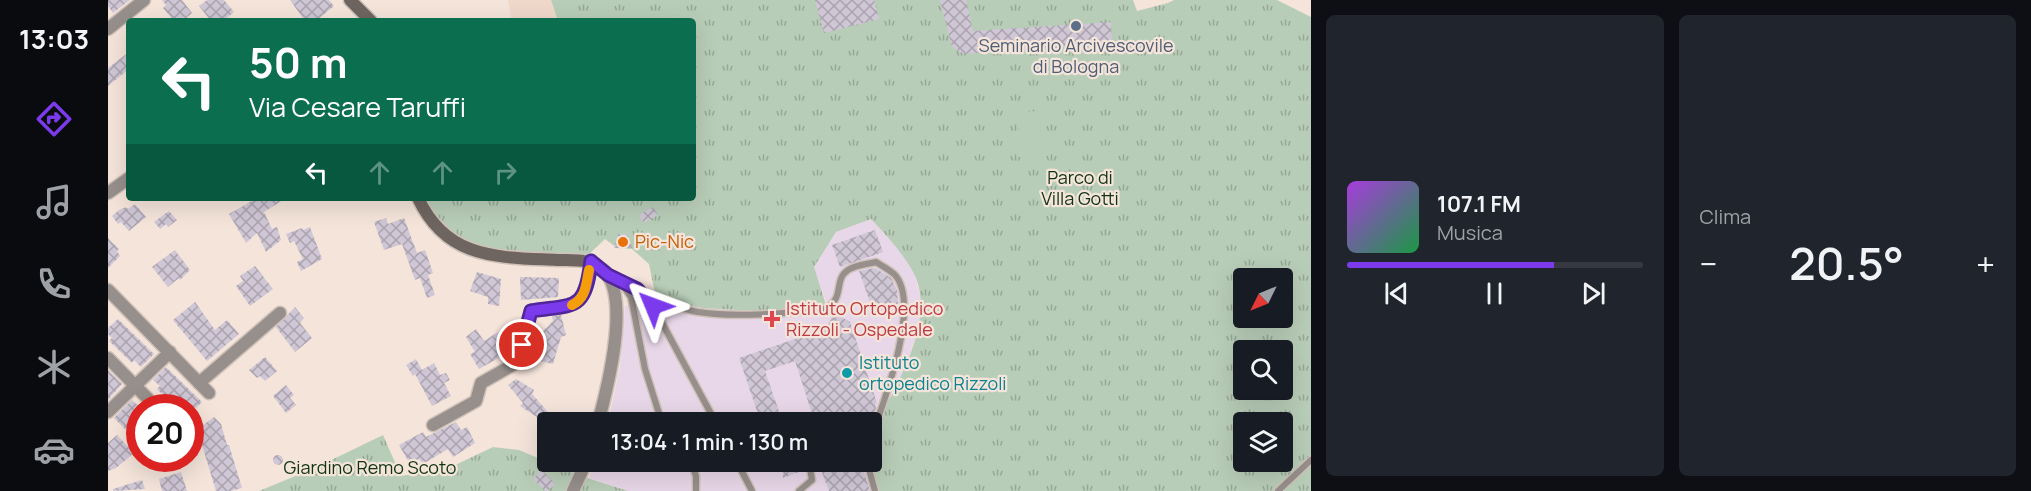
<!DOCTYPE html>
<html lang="it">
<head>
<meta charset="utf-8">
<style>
  body { margin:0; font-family:Manrope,sans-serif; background:#20242c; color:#f1f3f6; height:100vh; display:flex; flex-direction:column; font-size:22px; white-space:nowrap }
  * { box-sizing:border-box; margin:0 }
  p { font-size:20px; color:#9ea1a6 }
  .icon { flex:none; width:33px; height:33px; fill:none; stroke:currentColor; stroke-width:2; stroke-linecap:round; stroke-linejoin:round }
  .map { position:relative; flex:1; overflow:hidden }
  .side { display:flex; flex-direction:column; gap:15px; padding:15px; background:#0d0f14; width:720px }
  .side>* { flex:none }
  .hud { position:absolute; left:18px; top:18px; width:570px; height:183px; border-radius:6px; box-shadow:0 6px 24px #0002; background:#0b6e4f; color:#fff; overflow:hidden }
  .needle { width:39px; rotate:227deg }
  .controls { position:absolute; left:1125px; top:268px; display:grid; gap:12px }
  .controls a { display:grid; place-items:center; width:60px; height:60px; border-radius:6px; background:#171b24; box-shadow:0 6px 24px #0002; font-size:30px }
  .speed { position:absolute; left:18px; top:394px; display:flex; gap:12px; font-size:30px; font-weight:700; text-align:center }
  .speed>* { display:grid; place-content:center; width:78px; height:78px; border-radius:50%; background:#171b24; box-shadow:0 6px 24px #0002; line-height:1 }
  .speed .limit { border:9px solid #d22; background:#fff; color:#111 }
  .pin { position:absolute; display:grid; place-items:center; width:51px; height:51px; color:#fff; margin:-26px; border:3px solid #fff; border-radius:50%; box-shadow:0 2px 6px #0007 }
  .me { position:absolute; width:66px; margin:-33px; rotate:314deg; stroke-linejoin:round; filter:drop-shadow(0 0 4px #0008) }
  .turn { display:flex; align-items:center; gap:21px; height:126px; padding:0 24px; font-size:27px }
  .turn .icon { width:78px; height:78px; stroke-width:2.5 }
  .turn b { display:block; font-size:42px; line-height:51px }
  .lanes { display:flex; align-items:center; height:57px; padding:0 24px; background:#0003; justify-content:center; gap:30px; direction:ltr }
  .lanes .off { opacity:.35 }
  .big { font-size:45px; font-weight:600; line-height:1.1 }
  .side .widget { flex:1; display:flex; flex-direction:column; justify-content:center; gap:9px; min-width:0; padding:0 21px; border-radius:9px; background:#20242c }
  .song { display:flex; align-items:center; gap:18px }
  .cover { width:72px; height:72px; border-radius:9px; background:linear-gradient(135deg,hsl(280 70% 55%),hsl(140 70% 35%)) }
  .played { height:6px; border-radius:3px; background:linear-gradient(90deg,#7c3aed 70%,#363941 70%) }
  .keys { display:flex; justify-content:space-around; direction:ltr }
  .heat { display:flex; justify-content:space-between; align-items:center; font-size:33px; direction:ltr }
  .side .tiles { flex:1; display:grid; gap:15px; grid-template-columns:repeat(2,1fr) }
  .trip { position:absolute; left:429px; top:412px; width:345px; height:60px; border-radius:6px; background:#171b24; box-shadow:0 6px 24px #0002; font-weight:600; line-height:60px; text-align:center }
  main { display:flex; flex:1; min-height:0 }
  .menu { display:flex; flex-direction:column; width:108px; justify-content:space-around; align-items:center; background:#090b0e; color:#9ea1a6 }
  .menu .icon { width:42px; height:42px }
  .menu .active { color:#7c3aed }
  .menu b { font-size:27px; color:#f1f3f6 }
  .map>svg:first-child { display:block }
  .built { fill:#efd8ca }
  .medical { fill:#e8d7e8 }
  .park { fill:url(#park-tufts); fill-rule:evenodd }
  .garden { fill:#b8cdb8 }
  .building { fill:url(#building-cross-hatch) }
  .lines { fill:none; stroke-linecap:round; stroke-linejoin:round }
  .lane-casing { stroke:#d0c2b9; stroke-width:9 }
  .street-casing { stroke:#d0c2b9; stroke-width:15 }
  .secondary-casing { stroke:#d0c2b9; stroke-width:15 }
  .lane { stroke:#968f8b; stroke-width:6 }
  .street { stroke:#968f8b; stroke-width:12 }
  .secondary { stroke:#6f6560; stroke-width:12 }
  .route-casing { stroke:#51269a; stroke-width:15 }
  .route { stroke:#7c3aed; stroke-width:10 }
  .slow { stroke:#f59e0b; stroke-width:10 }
  .service-dot { fill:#5c6f8a; stroke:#f4e4da; stroke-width:2 }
  .food-dot { fill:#e8710a; stroke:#f4e4da; stroke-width:2 }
  .health-dot { fill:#e0444e; stroke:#f4e4da; stroke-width:2 }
  .culture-dot { fill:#0f9aa8; stroke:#f4e4da; stroke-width:2 }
  .labels { text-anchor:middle; stroke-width:4.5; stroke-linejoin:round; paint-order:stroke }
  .service-label { font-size:18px; fill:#4e5e75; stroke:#f4e4da }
  .park-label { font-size:18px; fill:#103413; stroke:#f4e4da }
  .food-label { font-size:18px; fill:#c56008; stroke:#f4e4da; text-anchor:start }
  .health-label { font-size:18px; fill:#be3a42; stroke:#f4e4da; text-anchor:start }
  .culture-label { font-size:18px; fill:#0d838f; stroke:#f4e4da; text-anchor:start }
</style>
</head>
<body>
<main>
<nav class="menu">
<b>13:03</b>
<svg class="icon active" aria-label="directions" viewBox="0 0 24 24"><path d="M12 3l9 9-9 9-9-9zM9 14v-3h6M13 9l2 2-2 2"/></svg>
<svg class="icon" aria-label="music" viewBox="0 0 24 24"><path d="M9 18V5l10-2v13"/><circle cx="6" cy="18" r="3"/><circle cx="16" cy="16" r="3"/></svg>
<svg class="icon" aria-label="phone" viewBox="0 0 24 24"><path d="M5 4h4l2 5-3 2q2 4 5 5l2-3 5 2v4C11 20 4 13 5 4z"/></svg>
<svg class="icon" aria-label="climate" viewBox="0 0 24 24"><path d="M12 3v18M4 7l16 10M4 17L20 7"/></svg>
<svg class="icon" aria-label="car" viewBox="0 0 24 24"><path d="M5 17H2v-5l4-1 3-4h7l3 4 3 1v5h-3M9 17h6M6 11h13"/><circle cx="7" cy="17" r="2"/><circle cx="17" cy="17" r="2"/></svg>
</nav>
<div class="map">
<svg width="1203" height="491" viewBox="0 0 1203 491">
  <defs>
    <pattern id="park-tufts" width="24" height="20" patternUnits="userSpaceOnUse" patternTransform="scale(1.5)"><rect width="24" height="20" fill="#b8cdb8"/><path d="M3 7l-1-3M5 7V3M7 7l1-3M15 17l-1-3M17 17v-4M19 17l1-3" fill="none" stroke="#97a796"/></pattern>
    <pattern id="building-cross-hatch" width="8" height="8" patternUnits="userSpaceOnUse" patternTransform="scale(1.5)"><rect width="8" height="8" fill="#d0c7d6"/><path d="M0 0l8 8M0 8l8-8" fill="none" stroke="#aaa3ae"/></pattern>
  </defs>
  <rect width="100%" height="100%" fill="#f4e4da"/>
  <path class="built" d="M400,0H443L450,21H404Z"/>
  <g class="medical">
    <path d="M763,219L793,252L806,272L813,299L811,327L797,369L781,400L765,425L764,433V423H500L512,367L517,306L531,304L548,298L595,308L647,311L714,312L720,307L705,267L728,232Z"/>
    <path d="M487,462H760L767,491H520L481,478Z"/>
  </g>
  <g class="park">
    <path d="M443,0H1025L1029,11L1060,3L1066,0H1169L1203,17V491H767L760,462H764C764,451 761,435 765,425C769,414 779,404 785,393C802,358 826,308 804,270C793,251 778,235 763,219L728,232L706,267L718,305L716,306L647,311L595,308L548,298L541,264L524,249L509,248L497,239L474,261L462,258L400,264L356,249L309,198H585V21H450ZM1136,279H1174V318H1136ZM1136,351H1174V390H1136ZM1136,423H1174V462H1136Z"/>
    <path d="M275,435L293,476L341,468L385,447L411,450L473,476L520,491H151L209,467Z"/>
  </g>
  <path class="garden" d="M935,111L936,156L911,157L910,112Z"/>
  <g class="building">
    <path d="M0,0H22L5,13L0,6Z"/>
    <path d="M54,0H74L84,13L77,19L76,17L72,21H66L55,8L58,5Z"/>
    <path d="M99,0H116L126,12L115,21H103L91,6Z"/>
    <path d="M182,0H221L226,6L208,21H197Z"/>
    <path d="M707,0H766L771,19L716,33Z"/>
    <path d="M832,0H858L865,31L1003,22L1004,44L856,54L844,47Z"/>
    <path d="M21,52V69L0,86V68Z"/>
    <path d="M149,198H178L156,212L164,229L169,227L173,240L158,252L149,233L138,243L121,214Z"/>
    <path d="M27,204L38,217L21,231L13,222L10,224L4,216L11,210L18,207L20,209Z"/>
    <path d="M545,207L550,215L536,223L531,215Z"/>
    <path d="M61,211L69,220L60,227L58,224L52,229L46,222Z"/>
    <path d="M278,218L280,224L296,218L309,253L317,250L325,273L320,275L327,295L319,298L312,278L307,280L294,244L276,250L266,222Z"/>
    <path d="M202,227L214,259L193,271L189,262L195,259L186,241L182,243L178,234L194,228L195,230Z"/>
    <path d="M767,230L775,252L732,267L724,245Z"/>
    <path d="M510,234H519L525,248H506Z"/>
    <path d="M0,238L11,249L9,251L12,256L0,268Z"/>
    <path d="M67,250L82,270L72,280L71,278L60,287L44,267Z"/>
    <path d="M147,266L165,289L142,306L128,286L135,281L132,276Z"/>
    <path d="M767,268L783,278L789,290L790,304L772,311L770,305L764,308L751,271Z"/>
    <path d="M369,272L393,279L391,306L380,304V297L362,291Z"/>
    <path d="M412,277L451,278L450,297L413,300Z"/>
    <path d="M87,302L107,330L119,320L131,334L99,361L65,320Z"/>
    <path d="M187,307L196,318L192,323L204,338L187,352L168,327Z"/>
    <path d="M453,315L458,335L453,337L445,364L432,361L434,353L430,352L435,331L445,321L444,316Z"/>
    <path d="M732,316L742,322L769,403L767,404L768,408L763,423H707L687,361L657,371L675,423H653L631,358L719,328L723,318Z"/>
    <path d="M10,319L46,354L33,367L26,360L24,363L1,341L4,338L0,334V328Z"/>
    <path d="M368,329L376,341L390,332L400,349L392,353L394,356L371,369L362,354L367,352L358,337Z"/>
    <path d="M157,357L169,371L157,381L152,376L149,378L141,370Z"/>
    <path d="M308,359L314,370L326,363L332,375L338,373L342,380L336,383L343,396L324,406L307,374L305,376L298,365Z"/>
    <path d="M58,367L94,402L88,408H68L49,389L52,386L45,380Z"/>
    <path d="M0,370L14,384L0,400Z"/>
    <path d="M408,379L426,390L424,394L440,412L432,419L412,406L415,403L400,385Z"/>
    <path d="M178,385L186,395L182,398L188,405L178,413L165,396Z"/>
    <path d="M24,400L32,407V416L18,430L6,418Z"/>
    <path d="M106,417L113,424L119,445H121L134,488L122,491H108L93,442L90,443L87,431Z"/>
    <path d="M348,422L353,430L359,427L367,443L345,457L340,449L315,464L311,459L302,464L291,445L315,432L318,437Z"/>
    <path d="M9,435L26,453L8,468L0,471V443Z"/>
    <circle cx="170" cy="460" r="5"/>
    <path d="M674,462H686L691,472L675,478Z"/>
    <path d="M710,462H753L762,491H721Z"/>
    <path d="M434,470L447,484L440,491H437L425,479Z"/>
    <path d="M73,472L79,491H54L51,479Z"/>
    <path d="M34,480L37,489L5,491V489Z"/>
  </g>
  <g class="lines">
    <g class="lane-casing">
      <g id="lane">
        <path d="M512,280L529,289L545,306L608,423"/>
        <path d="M512,281L523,297L537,369L554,423"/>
        <path d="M545,306C560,301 575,310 590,312C631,318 673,313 714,310C739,300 724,281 740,270C747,265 760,264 768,262C774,266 782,270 787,275C813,304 776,402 764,435"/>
        <path d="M583,462L588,476V491"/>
        <path d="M629,462L644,491"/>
        <path d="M759,462L767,491"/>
        <path d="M691,491L704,480L701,462"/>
        <path d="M1170,491L1203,460"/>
      </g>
    </g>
    <g class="street-casing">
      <g id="street">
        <path d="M0,29L36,0"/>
        <path d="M0,193L21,178"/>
        <path d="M0,290L101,393"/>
        <path d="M0,358L49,408"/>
        <path d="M91,383L172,313"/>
        <path d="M0,412L62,352"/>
        <path d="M490,423C500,386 520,308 500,275"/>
        <path d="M325,425L368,401L373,383L410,362L423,311C468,304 476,312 483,261"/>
        <path d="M465,491L478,462"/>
      </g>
    </g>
    <g class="secondary-casing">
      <g id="secondary">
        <path d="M242,0L263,21"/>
        <path d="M310,198C339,260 390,257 449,260C470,260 484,258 500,275"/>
      </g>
    </g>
    <use href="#lane" class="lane"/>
    <use href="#street" class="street"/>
    <use href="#secondary" class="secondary"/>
  </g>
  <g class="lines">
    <g class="route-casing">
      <path id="route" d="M414,345L423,311C467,304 477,312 483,261L500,275L529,289L545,306"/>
    </g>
    <use href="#route" class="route"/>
    <path class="slow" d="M464,305C478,298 478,285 481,270"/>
  </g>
  <circle class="service-dot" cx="968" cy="26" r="6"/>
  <circle class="food-dot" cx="515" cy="242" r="6"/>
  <path class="health-dot" d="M661 310h6v6h6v6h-6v6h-6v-6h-6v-6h6z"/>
  <circle class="culture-dot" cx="739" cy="373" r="6"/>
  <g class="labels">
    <g class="service-label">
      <text x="968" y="52">Seminario Arcivescovile<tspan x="968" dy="21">di Bologna</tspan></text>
    </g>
    <g class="park-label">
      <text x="972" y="184">Parco di<tspan x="972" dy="21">Villa Gotti</tspan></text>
      <text x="262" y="474">Giardino Remo Scoto</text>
    </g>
    <g class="food-label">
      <text x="527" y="248">Pic-Nic</text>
    </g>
    <g class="health-label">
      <text x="678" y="315">Istituto Ortopedico<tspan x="678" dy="21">Rizzoli - Ospedale</tspan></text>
    </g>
    <g class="culture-label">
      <text x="751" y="369">Istituto<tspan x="751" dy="21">ortopedico Rizzoli</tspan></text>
    </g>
  </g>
</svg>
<div class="controls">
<a><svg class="needle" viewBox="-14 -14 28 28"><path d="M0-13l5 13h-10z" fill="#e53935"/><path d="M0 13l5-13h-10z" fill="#9ea1a6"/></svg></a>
<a><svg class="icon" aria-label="search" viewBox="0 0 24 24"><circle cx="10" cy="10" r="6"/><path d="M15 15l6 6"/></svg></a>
<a><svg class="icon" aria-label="layers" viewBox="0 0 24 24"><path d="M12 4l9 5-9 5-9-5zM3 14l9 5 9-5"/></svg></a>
</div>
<div class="speed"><div class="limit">20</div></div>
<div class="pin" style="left:414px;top:345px;background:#d93025"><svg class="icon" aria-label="arrive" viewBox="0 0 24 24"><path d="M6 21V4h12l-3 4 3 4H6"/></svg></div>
<svg class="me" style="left:545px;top:306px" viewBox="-20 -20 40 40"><path d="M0-17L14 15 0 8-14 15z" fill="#7c3aed" stroke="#fff" stroke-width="4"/></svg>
<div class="trip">13:04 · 1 min · 130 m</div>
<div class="hud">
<div class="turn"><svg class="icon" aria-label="left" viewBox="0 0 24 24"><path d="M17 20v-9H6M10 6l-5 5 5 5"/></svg><div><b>50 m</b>Via Cesare Taruffi</div></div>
<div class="lanes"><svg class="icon" aria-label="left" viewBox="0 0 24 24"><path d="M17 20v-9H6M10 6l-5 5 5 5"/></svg><svg class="icon off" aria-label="ahead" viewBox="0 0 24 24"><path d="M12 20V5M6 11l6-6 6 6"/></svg><svg class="icon off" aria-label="ahead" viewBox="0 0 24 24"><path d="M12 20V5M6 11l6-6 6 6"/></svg><svg class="icon off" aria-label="right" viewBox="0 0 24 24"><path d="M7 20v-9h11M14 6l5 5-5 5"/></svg></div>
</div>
</div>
<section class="side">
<div class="tiles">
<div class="widget">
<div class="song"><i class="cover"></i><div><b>107.1 FM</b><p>Musica</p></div></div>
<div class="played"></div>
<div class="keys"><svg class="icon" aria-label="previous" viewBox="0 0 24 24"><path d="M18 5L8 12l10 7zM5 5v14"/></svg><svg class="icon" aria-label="pause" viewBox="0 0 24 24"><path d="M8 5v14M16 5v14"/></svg><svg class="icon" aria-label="next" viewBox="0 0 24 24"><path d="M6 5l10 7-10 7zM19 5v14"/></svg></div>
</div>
<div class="widget"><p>Clima</p>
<div class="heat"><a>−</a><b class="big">20.5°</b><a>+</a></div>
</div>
</div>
</section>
</main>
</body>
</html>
